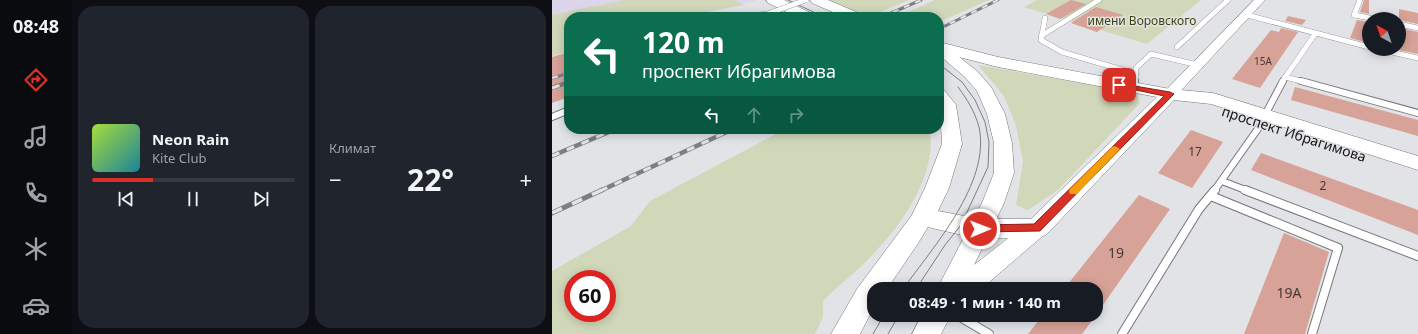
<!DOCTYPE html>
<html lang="ru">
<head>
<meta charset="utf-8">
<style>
  body { margin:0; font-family:"Noto Sans",sans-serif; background:#20242c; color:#f1f3f6; height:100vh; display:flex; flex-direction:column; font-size:15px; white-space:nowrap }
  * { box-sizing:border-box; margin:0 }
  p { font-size:13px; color:#9ea1a6 }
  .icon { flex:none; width:22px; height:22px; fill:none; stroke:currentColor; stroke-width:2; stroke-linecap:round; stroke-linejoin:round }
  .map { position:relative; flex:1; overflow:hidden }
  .sheet { display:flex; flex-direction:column; gap:6px; padding:6px; background:#0d0f14; width:480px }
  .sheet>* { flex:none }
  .guide { position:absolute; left:12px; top:12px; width:380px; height:122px; border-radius:16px; box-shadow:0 2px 10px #0003; background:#0b6e4f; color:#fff; overflow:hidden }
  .needle { width:26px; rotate:320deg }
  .controls { position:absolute; left:810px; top:12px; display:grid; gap:8px }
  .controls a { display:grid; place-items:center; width:44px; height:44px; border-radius:50%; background:#171b24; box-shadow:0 2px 10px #0003; font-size:20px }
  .speed { position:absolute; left:12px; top:270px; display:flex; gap:8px; font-size:20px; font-weight:700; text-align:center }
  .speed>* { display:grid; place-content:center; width:52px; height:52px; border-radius:50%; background:#171b24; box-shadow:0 2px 10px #0003; line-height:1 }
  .speed .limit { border:6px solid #d22; background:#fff; color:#111 }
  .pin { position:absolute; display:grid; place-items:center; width:34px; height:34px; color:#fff; margin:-17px; border-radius:8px; box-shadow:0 2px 6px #0006 }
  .me { position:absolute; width:44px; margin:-22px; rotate:89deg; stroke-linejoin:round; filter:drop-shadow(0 0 3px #0008) }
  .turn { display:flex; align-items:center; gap:14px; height:84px; padding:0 12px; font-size:18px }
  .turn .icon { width:52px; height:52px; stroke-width:2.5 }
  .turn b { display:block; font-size:28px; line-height:34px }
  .lanes { display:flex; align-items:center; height:38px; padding:0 12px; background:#0003; justify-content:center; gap:20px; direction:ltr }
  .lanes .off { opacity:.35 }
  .big { font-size:30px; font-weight:700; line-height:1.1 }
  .sheet .tile { flex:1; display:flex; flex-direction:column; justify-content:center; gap:6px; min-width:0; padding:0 14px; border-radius:16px; background:#20242c }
  .song { display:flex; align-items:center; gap:12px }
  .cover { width:48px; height:48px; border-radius:6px; background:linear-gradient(135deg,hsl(80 70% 55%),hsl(190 70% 35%)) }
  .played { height:4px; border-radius:2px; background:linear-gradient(90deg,#d93025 30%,#363941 30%) }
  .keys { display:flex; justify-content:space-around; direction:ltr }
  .heat { display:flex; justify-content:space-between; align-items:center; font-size:22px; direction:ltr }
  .sheet .tiles { flex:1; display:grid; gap:6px; grid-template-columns:repeat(2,1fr) }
  .trip { position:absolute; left:315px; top:282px; width:236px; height:40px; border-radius:16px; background:#171b24; box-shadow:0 2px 10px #0003; font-weight:700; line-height:40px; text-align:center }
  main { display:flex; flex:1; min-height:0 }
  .tabs { display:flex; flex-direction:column; width:72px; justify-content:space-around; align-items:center; background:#090b0e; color:#9ea1a6 }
  .tabs .icon { width:28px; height:28px }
  .tabs .active { color:#d93025 }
  .tabs b { font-size:18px; color:#f1f3f6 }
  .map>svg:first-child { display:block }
  .commercial { fill:#ddd5ea }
  .green { fill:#d1d7b9; fill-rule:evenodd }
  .building { fill:#d7a297 }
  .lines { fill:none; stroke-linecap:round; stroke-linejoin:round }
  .service-far2-casing { stroke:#757779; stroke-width:5.5 }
  .service-far1-casing { stroke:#757779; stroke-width:8 }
  .service-casing { stroke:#757779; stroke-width:10 }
  .tertiary-casing { stroke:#757779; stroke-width:1 }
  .secondary-casing { stroke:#757779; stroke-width:1 }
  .primary-casing { stroke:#757779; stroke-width:1 }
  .service-far2 { stroke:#fff; stroke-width:5 }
  .service-far1 { stroke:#fff; stroke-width:6 }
  .service { stroke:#fff; stroke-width:8 }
  .tertiary { fill:#fff; fill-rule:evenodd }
  .secondary { fill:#fff; fill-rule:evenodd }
  .primary { fill:#fff; fill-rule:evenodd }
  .tram { stroke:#7d7e80; stroke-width:1 }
  .rail-far2-casing { stroke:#7d7e80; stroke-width:3 }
  .rail-far1-casing { stroke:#7d7e80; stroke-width:4.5 }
  .rail-casing { stroke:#7d7e80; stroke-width:5 }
  .rail-far2 { stroke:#e2e3e6; stroke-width:2; stroke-dasharray:6; stroke-linecap:butt }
  .rail-far1 { stroke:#e2e3e6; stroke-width:3; stroke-dasharray:8; stroke-linecap:butt }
  .rail { stroke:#e2e3e6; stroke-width:3.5; stroke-dasharray:11; stroke-linecap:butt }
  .service-bridge-casing { stroke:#757779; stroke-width:5.5; stroke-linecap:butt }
  .service-bridge { stroke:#fff; stroke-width:5 }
  .route { fill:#d93025; stroke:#8d1f18 }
  .slow { fill:#f59e0b }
  .labels { text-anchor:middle; stroke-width:3; stroke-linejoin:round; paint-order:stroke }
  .far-number-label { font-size:10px; fill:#443836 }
  .far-park-label { font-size:12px; fill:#3d450d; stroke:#e2e3e6 }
  .number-label { font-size:12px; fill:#443836 }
  .street-label { font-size:14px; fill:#131415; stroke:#e2e3e6 }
  .near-number-label { font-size:14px; fill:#443836 }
</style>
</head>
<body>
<main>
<nav class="tabs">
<b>08:48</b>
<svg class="icon active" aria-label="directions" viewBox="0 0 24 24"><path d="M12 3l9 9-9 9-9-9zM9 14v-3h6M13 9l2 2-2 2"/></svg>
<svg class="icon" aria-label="music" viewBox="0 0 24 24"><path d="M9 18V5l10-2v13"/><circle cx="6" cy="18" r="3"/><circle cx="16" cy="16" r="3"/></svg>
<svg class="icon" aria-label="phone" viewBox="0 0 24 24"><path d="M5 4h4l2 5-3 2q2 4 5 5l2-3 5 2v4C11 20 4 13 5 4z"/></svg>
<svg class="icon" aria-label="climate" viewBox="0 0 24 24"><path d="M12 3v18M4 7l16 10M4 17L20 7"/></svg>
<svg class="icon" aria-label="car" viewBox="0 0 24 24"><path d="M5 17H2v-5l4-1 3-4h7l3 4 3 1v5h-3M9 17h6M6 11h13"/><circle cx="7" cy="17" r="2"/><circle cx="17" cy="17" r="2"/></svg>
</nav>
<section class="sheet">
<div class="tiles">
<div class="tile">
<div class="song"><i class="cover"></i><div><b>Neon Rain</b><p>Kite Club</p></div></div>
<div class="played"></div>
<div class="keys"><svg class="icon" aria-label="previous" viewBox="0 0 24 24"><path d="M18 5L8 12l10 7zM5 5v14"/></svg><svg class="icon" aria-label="pause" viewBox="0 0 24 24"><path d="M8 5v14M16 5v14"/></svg><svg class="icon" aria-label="next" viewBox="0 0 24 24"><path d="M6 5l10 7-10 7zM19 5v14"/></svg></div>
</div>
<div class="tile"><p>Климат</p>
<div class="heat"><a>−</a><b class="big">22°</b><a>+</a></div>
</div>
</div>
</section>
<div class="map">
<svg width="866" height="334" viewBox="0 0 866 334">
  <rect width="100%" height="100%" fill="#e2e3e6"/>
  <path class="commercial" d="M0,0H201L204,1L128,17H17V51L0,56Z"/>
  <g class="green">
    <path d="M72,0H183L192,5L128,17H17V51L0,56V15Z"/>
    <path d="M275,0H357L328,12L312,15Z"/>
    <path d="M383,0H437L387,22V17H345Z"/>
    <path d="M485,0H649L595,44L472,7Z"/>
    <path d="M426,65L585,93L587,104L506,190L476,210L464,205L471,162L464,125L452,96Z"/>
    <path d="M233,129H377C387,170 351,223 324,251C308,269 288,284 271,301V317L263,334H0V271L79,226L98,201ZM21,279H55V313H21Z"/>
  </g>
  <g class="building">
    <path d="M519,0L534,4L508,19L494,14Z"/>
    <path d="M812,0H817V14L808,12Z"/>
    <path d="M544,7L571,15L545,32L519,23Z"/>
    <path d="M847,9L866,13V24L847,20Z"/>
    <path d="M736,16L754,20L750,25L733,21Z"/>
    <path d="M805,20L817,22V43L798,38Z"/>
    <path d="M729,28L746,32L708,88L680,79L719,30L727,32Z"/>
    <path d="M847,28L866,32V54L847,50Z"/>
    <path d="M17,52V97L0,103V57Z"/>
    <path d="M743,87L866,120V136L739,100Z"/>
    <path d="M639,130L671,142L640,188L606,173Z"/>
    <path d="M709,153L866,210V235L699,170Z"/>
    <path d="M587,195L618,209L544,315V289H512Z"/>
    <path d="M732,233L777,252L753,334H692Z"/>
    <path d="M491,315H544L530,334H476Z"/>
  </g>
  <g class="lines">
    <g class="service-far2-casing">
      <g id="service-far2">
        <path d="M808,0L802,15L823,19"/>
        <path d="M695,15L817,47"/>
        <path d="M188,17L215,14"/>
        <path d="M493,18L489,40L510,52L584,74"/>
        <path d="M847,24L866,28"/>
        <path d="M489,36L547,0"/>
        <path d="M625,47L676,0"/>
        <path d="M826,49L866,58"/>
        <path d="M733,77L753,82"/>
        <path d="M583,82L584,68L599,54L646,65"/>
        <path d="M730,82L763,34"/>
      </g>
    </g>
    <g class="service-far1-casing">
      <g id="service-far1">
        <path d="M749,81L866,113"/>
        <path d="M582,88L583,81"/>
        <path d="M713,115L731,81"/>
        <path d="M0,117L17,110"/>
        <path d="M670,181L696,191"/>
        <path d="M662,191L710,123"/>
      </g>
    </g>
    <g class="service-casing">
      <g id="service">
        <path d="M693,190L866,256"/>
        <path d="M659,196L786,248L760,334"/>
        <path d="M405,315L437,334"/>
        <path d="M570,334L647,209L663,190"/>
      </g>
    </g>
    <g class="tertiary-casing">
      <path id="tertiary" d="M702,0H713L623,97H613L611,94L613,91Z"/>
    </g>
    <g class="secondary-casing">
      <g id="secondary">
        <path d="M387,44L392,45L425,71L439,87L453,114L460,143L462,173L452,203L422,265L477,222L485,219L493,222L496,228L493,234L429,289H385L430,203L442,173V143L435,114L425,91L413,77L387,55Z"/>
        <path d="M371,209L379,211L382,217L365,245L335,289H322V307L308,334H279L305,289L363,211Z"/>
        <path d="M370,315H399L389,334H360Z"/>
      </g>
    </g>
    <g class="primary-casing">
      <g id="primary">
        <path d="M214,0H232L261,14L263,17H245L216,3Z"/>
        <path d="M258,0H276L309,14L311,17H292L260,3Z"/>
        <path d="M387,42L446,57L618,89L661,93L866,156V170L659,104L622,100L494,235L485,237L428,239L371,226L362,223L359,217L373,188L390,144L387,90L393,91L404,105L410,144L397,188L386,211L428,219H479L605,97L446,67L387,52Z"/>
      </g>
    </g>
    <use href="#service-far2" class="service-far2"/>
    <use href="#service-far1" class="service-far1"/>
    <use href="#service" class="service"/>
    <use href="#tertiary" class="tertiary"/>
    <use href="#secondary" class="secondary"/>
    <use href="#primary" class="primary"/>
    <g class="tram">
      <path d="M236,0L272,17"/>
      <path d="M351,289C381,247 439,183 427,127C423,112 415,99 406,87"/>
      <path d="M364,289L393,245L409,225L436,167L437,142L433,122L423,100L410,82L387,64"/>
      <path d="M321,334L332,315"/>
      <path d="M336,334L347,315"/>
    </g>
    <g class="rail-far2-casing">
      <g id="rail-far2">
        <path d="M208,17L255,0"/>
        <path d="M330,17L369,0"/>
        <path d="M387,29L446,0"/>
        <path d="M0,78L17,73"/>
      </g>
    </g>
    <g class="rail-far1-casing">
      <g id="rail-far1">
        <path d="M0,88L17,82"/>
        <path d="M0,156L64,129"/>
        <path d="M48,191L181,129"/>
      </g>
    </g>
    <g class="rail-casing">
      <path id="rail" d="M0,213L50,190"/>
    </g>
    <use href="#rail-far2" class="rail-far2"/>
    <use href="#rail-far1" class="rail-far1"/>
    <use href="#rail" class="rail"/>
    <g class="service-bridge-casing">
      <path id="service-bridge" d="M215,14L254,0"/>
    </g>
    <use href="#service-bridge" class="service-bridge"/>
  </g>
  <path class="route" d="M565,83L618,92L622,94L488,231L425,232L423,229L428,225L482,224L612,96L565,86Z"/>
  <path class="slow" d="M563,146L568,149L566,151L525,194H518L517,191L518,189L560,147Z"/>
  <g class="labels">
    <g class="far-number-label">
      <text x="711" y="65">15А</text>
    </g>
    <g class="far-park-label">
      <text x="590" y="25">имени Воровского</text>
    </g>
    <g class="number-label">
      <text x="643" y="156">17</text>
      <text x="771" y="190">2</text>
    </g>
    <g class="street-label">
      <text transform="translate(742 134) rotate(18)" y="5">проспект Ибрагимова</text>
    </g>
    <g class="near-number-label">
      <text x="564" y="258">19</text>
      <text x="737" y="298">19А</text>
    </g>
  </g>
</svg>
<div class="controls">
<a><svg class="needle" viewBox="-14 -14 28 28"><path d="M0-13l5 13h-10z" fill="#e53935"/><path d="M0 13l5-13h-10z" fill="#9ea1a6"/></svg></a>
</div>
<div class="speed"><div class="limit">60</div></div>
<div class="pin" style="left:567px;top:85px;background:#d93025"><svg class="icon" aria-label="arrive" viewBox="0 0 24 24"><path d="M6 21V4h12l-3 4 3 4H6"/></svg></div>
<svg class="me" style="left:428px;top:229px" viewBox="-20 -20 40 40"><circle r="17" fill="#d93025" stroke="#fff" stroke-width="3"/><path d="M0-11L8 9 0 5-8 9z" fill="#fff"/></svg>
<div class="trip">08:49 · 1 мин · 140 m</div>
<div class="guide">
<div class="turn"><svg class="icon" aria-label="left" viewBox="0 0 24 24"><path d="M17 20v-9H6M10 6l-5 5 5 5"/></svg><div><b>120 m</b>проспект Ибрагимова</div></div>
<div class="lanes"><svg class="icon" aria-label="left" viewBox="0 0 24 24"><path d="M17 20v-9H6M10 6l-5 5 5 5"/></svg><svg class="icon off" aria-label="ahead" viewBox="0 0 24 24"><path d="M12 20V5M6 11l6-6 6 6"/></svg><svg class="icon off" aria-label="right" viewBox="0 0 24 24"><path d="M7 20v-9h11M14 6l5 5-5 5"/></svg></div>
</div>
</div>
</main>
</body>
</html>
